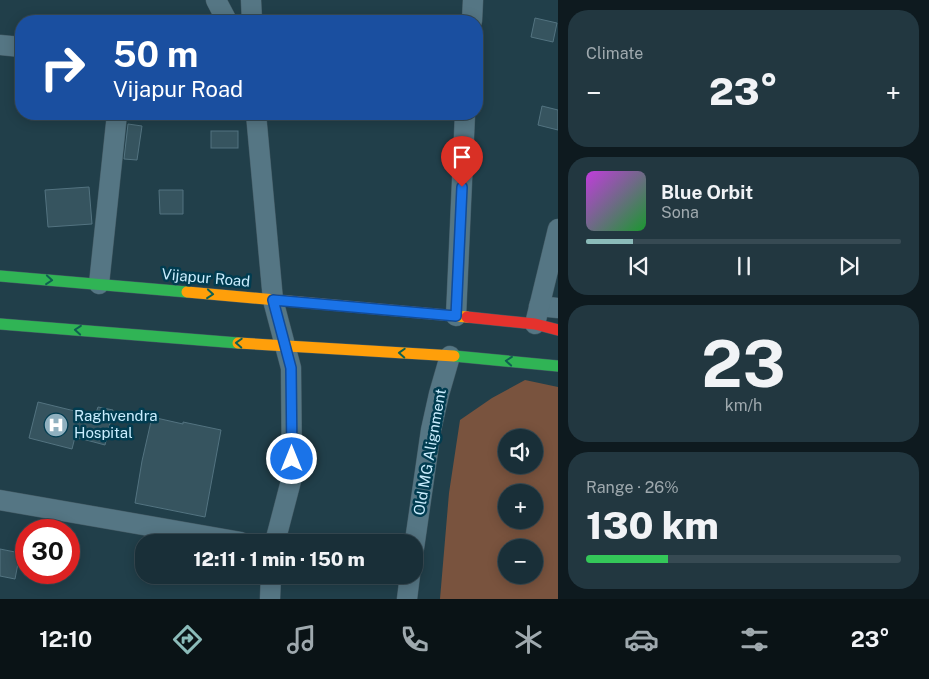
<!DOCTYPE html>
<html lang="en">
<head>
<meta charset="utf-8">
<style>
  body { margin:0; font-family:"Public Sans",sans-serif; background:#223740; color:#f1f3f6; height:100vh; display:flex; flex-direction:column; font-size:19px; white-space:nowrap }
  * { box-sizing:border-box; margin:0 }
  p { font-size:16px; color:#9fa9ae }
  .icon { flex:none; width:28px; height:28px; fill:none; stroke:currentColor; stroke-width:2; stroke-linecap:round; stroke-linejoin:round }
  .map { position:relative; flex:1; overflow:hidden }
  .side { display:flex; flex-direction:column; gap:10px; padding:10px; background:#0e1a1f; width:371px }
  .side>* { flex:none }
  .top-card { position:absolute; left:15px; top:15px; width:468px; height:105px; border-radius:20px; box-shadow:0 2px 12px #0003,0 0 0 1px #374a53; background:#1a4fa0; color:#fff; overflow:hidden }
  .buttons { position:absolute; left:498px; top:429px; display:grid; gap:10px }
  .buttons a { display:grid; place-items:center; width:45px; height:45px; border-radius:50%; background:#192f38; box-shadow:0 2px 12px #0003,0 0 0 1px #374a53; font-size:25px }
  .speed { position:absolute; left:15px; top:519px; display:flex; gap:10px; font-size:25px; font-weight:700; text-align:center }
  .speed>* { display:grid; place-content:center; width:65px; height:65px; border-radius:50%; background:#192f38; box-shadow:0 2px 12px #0003,0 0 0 1px #374a53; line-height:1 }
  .speed .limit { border:8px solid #d22; background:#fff; color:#111 }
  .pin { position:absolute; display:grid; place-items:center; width:42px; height:42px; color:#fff; margin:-51px -21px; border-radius:50% 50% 50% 0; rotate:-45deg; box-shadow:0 0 5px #0007 }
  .pin .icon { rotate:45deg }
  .me { position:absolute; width:55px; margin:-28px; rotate:0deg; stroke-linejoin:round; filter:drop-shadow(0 0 4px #0008) }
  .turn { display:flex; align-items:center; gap:18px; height:105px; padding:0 15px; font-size:22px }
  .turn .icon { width:65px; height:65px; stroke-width:2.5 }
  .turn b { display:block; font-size:35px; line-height:42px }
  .big { font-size:38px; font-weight:800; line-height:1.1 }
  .side .card { flex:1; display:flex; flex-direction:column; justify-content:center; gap:8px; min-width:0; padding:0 18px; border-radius:20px; background:#223740 }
  .side .dial { align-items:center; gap:0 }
  .dial b { font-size:65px; line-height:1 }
  .song { display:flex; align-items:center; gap:15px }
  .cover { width:60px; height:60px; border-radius:8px; background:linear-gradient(135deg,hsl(290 70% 55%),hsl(130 70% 35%)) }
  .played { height:5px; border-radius:2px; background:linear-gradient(90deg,#8bbbb9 15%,#374a53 15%) }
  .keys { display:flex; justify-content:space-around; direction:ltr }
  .heat { display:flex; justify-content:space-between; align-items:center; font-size:28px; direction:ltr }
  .charge { height:8px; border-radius:4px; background:linear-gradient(90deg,#34c759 26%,#374a53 0) }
  .trip { position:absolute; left:135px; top:534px; width:288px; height:50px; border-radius:20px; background:#192f38; box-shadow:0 2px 12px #0003,0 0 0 1px #374a53; font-weight:800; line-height:50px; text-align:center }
  .menu { display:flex; height:80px; justify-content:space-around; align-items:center; background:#0a1316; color:#9fa9ae }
  .menu .icon { width:35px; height:35px }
  .menu .selected { color:#8bbbb9 }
  .menu b { font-size:22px; color:#f1f3f6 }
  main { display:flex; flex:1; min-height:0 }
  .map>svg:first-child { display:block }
  .green { fill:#79533e; fill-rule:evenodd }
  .building { fill:#36545f; stroke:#537380 }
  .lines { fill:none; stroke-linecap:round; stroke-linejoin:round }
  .street-casing { stroke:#435a64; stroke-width:21 }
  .fast-casing { stroke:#435a64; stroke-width:12 }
  .slow-casing { stroke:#435a64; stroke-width:12 }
  .jam-casing { stroke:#435a64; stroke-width:12 }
  .street { stroke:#557684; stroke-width:20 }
  .fast { stroke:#30b455; stroke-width:11 }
  .slow { stroke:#ff9f0a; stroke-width:11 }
  .jam { stroke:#e5322d; stroke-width:11 }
  .oneway { stroke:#0f6052 }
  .route-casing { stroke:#114b97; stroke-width:12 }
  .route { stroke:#1a73e8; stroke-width:9 }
  .labels { text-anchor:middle; stroke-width:5; stroke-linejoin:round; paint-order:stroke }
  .street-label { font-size:15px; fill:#caedfe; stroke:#013c50 }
  .poi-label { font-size:15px; fill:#caedfe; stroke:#013c50; text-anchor:start }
</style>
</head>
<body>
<main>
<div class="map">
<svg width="558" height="599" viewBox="0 0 558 599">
  <rect width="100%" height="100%" fill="#213f4a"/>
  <path class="green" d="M525,380L558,387V599H440L449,493L460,420L492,398ZM506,438H534V465H506ZM506,492H534V520H506ZM506,548H534V575H506Z"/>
  <g class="building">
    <path d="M535,18L557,23L553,42L531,37Z"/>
    <path d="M542,106L558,110V130L538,125Z"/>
    <path d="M128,124L142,126L137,160L124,159Z"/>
    <rect x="211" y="131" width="27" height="17"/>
    <path d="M89,187L92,224L48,227L45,190Z"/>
    <path d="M159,190H183V214H160Z"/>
    <path d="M38,402L95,416L98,407L113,410L105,445L75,437L72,449L29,438Z"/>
    <path d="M152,417L183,424V422L221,430L205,517L135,503L142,461Z"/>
    <path d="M0,549L20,553L15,579L0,576Z"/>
  </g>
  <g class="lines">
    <g class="street-casing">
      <g id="street">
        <path d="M216,0L227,21"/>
        <path d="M251,0L252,21"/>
        <path d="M472,21L473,0"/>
        <path d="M0,45L21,47"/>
        <path d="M256,114L273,300L291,368L292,477L275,542"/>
        <path d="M99,284L117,114"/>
        <path d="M539,306L558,308"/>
        <path d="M456,316L465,114"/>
        <path d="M535,324L558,229"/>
        <path d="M0,500L241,542"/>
        <path d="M414,548L431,430L439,394L450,356"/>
        <path d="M270,599L271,575"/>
        <path d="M407,599L410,575"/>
      </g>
    </g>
    <g class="fast-casing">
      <g id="fast">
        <path d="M0,276L187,292"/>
        <path d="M0,324L238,343"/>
        <path d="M454,356L558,366"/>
      </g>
    </g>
    <g class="slow-casing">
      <g id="slow">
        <path d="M187,292L467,317"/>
        <path d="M238,343L454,356"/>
      </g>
    </g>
    <g class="jam-casing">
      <path id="jam" d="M467,317L535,324L558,330"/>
    </g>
    <use href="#street" class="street"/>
    <use href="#fast" class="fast"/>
    <use href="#slow" class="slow"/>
    <use href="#jam" class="jam"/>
  </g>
  <defs><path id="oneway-chevron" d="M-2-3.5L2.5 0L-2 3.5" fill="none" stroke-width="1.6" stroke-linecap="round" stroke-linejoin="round" transform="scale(1.25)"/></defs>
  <g class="oneway">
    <use href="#oneway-chevron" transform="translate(49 280) rotate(5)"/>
    <use href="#oneway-chevron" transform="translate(210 294) rotate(5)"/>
    <use href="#oneway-chevron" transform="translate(78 330) rotate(-175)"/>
    <use href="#oneway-chevron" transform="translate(239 343) rotate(-177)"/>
    <use href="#oneway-chevron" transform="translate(402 353) rotate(-177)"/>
    <use href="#oneway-chevron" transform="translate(509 361) rotate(-175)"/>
  </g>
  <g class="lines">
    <g class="route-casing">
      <path id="route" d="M292,459L291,368L273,300L456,316L462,187"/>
    </g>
    <use href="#route" class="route"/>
  </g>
  <defs>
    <g id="hospital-disc" transform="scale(1.25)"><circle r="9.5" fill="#8fb0bf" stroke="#013c50"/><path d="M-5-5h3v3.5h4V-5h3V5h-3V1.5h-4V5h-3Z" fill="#fff"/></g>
  </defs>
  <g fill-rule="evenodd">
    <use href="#hospital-disc" x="56" y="425"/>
  </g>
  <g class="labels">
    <g class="street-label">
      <text transform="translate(206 278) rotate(5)" y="5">Vijapur Road</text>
      <text transform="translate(430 452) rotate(-80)" y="5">Old MG Alignment</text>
    </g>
    <g class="poi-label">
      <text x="74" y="421">Raghvendra<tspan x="74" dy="17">Hospital</tspan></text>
    </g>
  </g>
</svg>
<div class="buttons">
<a><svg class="icon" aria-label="sound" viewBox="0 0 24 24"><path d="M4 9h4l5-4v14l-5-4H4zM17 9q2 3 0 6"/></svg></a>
<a>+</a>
<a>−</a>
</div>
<div class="speed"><div class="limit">30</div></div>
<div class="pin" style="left:462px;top:187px;background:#d93025"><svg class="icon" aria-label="arrive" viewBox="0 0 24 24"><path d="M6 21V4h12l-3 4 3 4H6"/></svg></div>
<svg class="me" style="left:292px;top:459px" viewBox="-20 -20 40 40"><circle r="17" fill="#1a73e8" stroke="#fff" stroke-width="3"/><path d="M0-11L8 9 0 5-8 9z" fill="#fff"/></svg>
<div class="trip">12:11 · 1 min · 150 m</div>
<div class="top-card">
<div class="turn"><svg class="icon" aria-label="right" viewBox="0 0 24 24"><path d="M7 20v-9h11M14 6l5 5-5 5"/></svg><div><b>50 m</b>Vijapur Road</div></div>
</div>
</div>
<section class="side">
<div class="card"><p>Climate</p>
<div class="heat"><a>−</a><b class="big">23°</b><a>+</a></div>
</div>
<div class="card">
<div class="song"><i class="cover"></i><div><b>Blue Orbit</b><p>Sona</p></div></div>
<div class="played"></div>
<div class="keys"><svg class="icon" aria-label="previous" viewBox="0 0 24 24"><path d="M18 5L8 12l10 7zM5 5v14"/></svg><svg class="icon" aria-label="pause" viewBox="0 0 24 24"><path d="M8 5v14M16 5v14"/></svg><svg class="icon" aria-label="next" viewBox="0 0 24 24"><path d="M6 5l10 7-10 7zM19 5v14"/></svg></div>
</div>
<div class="card dial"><b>23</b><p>km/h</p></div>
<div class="card"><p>Range · 26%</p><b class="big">130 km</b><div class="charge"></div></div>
</section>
</main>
<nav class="menu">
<b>12:10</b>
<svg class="icon selected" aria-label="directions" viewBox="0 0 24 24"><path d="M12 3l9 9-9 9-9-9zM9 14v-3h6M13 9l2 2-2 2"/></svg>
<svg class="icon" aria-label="music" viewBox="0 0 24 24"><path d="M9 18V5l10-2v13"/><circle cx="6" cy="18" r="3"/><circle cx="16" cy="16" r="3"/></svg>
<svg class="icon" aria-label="phone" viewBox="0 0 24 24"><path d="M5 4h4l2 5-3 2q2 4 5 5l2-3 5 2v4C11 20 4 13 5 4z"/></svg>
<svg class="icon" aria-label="climate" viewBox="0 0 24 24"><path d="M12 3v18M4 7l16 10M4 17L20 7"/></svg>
<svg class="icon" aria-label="car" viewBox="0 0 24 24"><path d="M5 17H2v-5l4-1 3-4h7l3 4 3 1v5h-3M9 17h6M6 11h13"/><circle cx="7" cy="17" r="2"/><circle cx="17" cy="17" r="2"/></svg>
<svg class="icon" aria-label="filters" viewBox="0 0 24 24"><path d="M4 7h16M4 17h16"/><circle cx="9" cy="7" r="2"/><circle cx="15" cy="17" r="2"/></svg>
<b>23°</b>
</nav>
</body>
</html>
